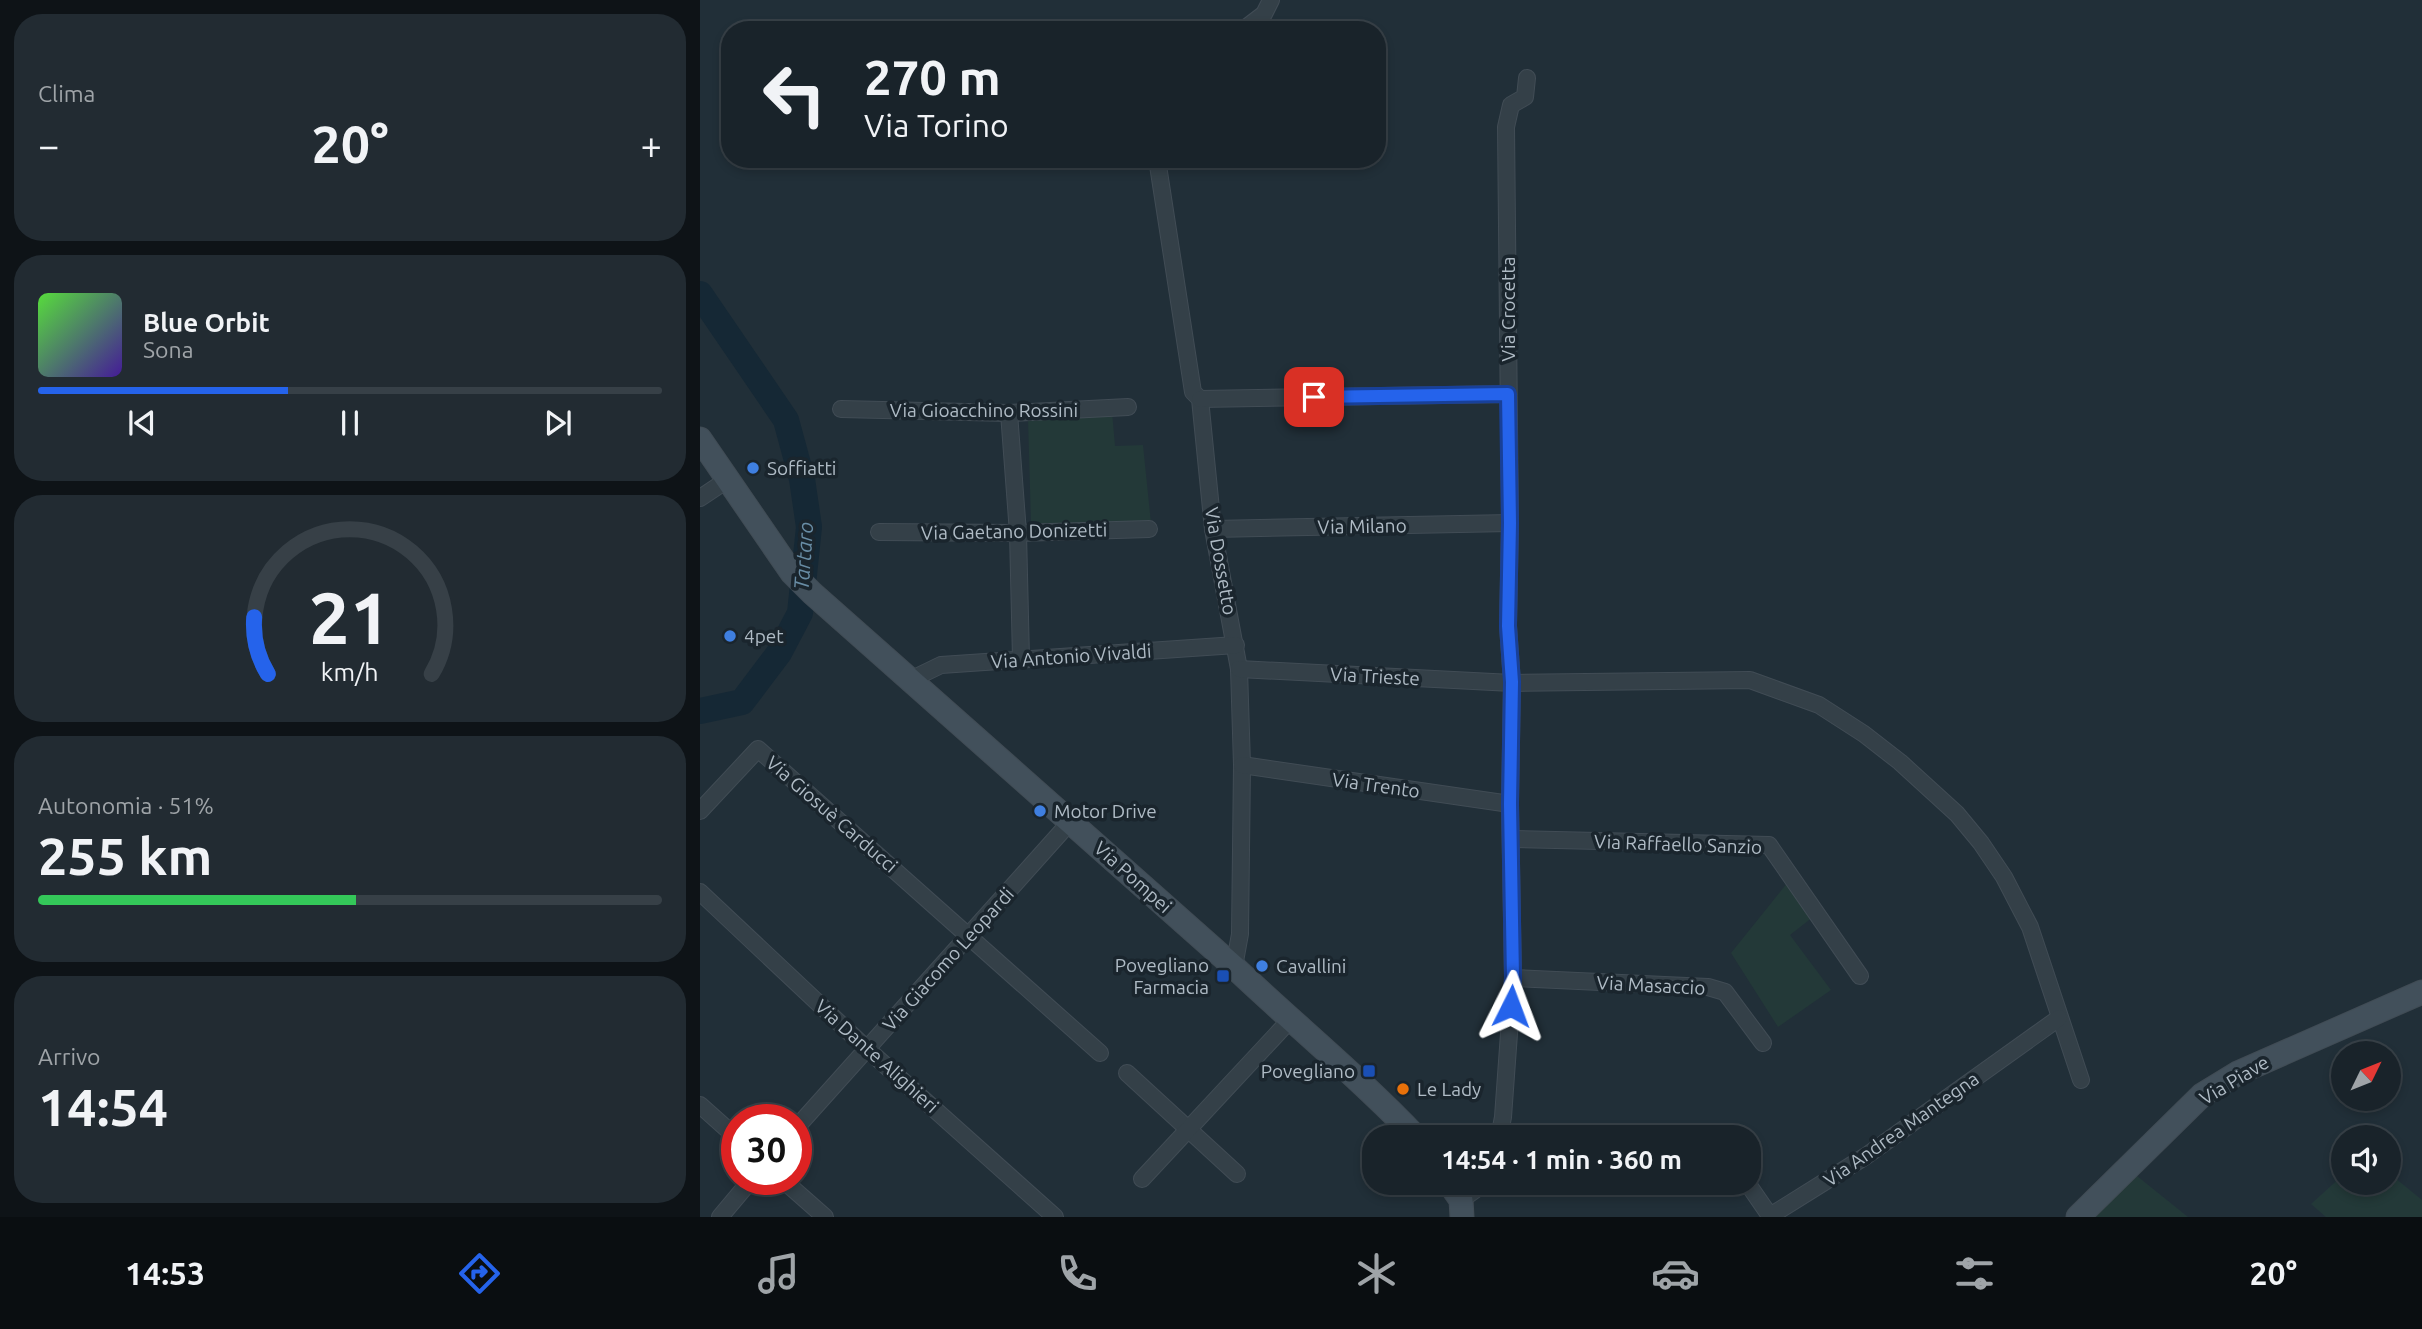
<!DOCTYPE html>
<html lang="it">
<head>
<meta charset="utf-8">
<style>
  body { margin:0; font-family:Ubuntu,sans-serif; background:#222b32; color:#f1f3f6; height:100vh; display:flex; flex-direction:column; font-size:26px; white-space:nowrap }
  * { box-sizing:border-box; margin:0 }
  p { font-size:23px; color:#9fa4a8 }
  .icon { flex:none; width:38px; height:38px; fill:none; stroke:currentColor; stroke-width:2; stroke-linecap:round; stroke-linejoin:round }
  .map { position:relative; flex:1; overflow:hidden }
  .sheet { display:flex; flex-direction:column; gap:14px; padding:14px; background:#0e1317; width:700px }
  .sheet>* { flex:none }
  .hud { position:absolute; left:21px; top:21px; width:665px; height:147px; border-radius:28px; box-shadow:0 4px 10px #0003,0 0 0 2px #374047; background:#19232a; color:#f1f3f6; overflow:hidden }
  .needle { width:46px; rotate:47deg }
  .tools { position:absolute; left:1631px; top:1041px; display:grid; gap:14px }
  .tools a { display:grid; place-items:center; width:70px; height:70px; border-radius:50%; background:#19232a; box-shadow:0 4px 10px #0003,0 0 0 2px #374047; font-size:35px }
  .speed { position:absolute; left:21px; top:1104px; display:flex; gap:14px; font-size:35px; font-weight:700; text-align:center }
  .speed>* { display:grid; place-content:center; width:91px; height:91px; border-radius:50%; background:#19232a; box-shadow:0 4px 10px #0003,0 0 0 2px #374047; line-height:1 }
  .speed .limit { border:10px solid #d22; background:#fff; color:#111 }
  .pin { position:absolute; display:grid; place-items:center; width:60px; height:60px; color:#fff; margin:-30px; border-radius:14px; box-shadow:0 4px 10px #0006 }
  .me { position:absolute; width:77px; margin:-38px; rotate:3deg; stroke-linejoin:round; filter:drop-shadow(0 0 5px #0008) }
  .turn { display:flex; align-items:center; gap:24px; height:147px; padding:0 28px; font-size:32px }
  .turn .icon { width:91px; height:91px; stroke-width:2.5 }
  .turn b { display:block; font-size:49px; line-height:60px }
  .big { font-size:52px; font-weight:700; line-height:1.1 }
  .sheet .card { flex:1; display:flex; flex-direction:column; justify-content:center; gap:10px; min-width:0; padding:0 24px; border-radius:28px; background:#222b32 }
  .sheet .dial { align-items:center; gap:0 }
  .dial svg { height:182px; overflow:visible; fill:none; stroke:#374047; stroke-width:7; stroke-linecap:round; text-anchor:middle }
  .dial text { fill:#f1f3f6; stroke:none }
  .song { display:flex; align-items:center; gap:21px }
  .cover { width:84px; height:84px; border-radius:10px; background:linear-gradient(135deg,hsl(110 70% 55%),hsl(260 70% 35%)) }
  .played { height:7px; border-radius:4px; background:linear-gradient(90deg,#2563eb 40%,#374047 40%) }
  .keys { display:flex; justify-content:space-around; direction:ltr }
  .heat { display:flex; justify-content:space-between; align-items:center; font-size:38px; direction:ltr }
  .charge { height:10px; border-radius:5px; background:linear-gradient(90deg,#34c759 51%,#374047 0) }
  .trip { position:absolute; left:662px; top:1125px; width:399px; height:70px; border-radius:28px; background:#19232a; box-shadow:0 4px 10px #0003,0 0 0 2px #374047; font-weight:700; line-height:70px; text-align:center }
  .dock { display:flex; height:112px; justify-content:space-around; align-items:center; background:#0a0e11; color:#9fa4a8 }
  .dock .icon { width:49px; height:49px }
  .dock .current { color:#2563eb }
  .dock b { font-size:32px; color:#f1f3f6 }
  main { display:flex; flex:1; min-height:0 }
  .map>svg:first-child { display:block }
  .green { fill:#233938 }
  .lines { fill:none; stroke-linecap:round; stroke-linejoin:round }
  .river { stroke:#152835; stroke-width:26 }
  .street-casing { stroke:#414c55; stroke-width:18 }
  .secondary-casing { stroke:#414c55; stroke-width:25 }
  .street { stroke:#344048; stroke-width:16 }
  .secondary { stroke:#42505b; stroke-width:23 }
  .route-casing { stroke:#184099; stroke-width:18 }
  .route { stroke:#2563eb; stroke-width:12 }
  .shop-dot { fill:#3f7fe0; stroke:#1a252d; stroke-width:2.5 }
  .transit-dot { fill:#1a4fb4; stroke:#1a252d; stroke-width:2.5 }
  .food-dot { fill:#e8710a; stroke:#1a252d; stroke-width:2.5 }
  .labels { text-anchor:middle; stroke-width:7; stroke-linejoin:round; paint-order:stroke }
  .street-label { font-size:19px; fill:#afbbc5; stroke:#1a252d }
  .poi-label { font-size:19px; fill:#afbbc5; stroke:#1a252d; text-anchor:start }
  .water-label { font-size:21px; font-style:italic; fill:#688ca4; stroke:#1a252d }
</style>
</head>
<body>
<main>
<section class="sheet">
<div class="card"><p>Clima</p>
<div class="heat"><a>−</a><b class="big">20°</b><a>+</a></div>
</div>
<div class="card">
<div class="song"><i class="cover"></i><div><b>Blue Orbit</b><p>Sona</p></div></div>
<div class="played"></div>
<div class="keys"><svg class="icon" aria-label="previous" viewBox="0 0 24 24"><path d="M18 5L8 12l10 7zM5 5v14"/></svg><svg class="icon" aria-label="pause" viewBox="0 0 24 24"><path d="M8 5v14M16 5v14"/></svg><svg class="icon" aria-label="next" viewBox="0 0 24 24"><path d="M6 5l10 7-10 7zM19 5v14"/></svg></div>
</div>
<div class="card dial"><svg viewBox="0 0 100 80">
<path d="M14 69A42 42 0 1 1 86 69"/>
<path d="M14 69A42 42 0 0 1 8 44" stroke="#2563eb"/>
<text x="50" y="56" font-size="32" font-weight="700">21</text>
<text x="50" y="72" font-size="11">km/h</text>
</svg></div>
<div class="card"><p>Autonomia · 51%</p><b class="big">255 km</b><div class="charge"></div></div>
<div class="card"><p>Arrivo</p><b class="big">14:54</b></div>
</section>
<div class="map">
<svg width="1722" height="1217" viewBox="0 0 1722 1217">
  <rect width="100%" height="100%" fill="#212f38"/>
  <g class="green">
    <path d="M412,411L415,446L443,445L451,523H331L328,419Z"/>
    <path d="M1088,882L1113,917L1090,935L1131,990L1078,1027L1031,953Z"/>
    <path d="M1689,1173L1722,1200V1217H1626L1611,1204L1643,1175V1183H1689Z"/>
    <path d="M1437,1176L1488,1217H1393Z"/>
  </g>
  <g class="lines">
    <path class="river" d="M0,294L86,420L102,479L109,527L100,613L79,653L42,702L0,711"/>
    <g class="street-casing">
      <g id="street">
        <path d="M543,30L564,14L571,0"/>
        <path d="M457,159L493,392L500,399L513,529L539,669L542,765L540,934L534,967"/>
        <path d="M500,399L808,394"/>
        <path d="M141,409L309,413L428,407"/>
        <path d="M309,413L318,533L321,659"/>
        <path d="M0,498L27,480"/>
        <path d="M513,529L810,523"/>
        <path d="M179,532L318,533L449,529"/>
        <path d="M539,669L812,683L1050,680L1119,705L1164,734L1200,762L1257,814L1281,843L1304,877L1330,927L1381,1080"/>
        <path d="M210,680L241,665L536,645"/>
        <path d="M542,765L810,804"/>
        <path d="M0,811L58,749L400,1053"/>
        <path d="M812,839L1069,845L1160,976"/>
        <path d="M0,892L167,1049L355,1217"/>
        <path d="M813,978L1008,987L1025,992L1063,1043"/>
        <path d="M427,1073L537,1174"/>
        <path d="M0,1105L37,1138"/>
        <path d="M96,1128L371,821"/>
        <path d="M799,1138L803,1117L813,978L810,804L812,683L808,626L810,523L806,127L811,105L825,97L827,78"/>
        <path d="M442,1179L590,1020"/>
        <path d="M83,1180L125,1217"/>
        <path d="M1050,1187L1070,1216L1166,1156L1359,1018"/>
        <path d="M761,1200L785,1183"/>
        <path d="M20,1217L51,1180"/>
      </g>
    </g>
    <g class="secondary-casing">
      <g id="secondary">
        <path d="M0,439L92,573L112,593L534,967C594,1024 659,1077 717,1138"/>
        <path d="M749,1183L761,1200L762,1217"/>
        <path d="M1378,1217L1502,1095L1538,1073L1722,992"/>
      </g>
    </g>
    <use href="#street" class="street"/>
    <use href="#secondary" class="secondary"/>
  </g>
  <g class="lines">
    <g class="route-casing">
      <path id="route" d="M614,397L808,394L810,523L808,626L812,682L810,804L813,978L811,1006"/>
    </g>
    <use href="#route" class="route"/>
  </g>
  <g class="shop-dot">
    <circle cx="53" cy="468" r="7"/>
    <circle cx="30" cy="636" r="7"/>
    <circle cx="340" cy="811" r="7"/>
    <circle cx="562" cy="966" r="7"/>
  </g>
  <g class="transit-dot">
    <rect x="516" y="969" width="14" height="14" rx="3.5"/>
    <rect x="662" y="1064" width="14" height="14" rx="3.5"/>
  </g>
  <circle class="food-dot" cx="703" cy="1089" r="7"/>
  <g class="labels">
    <g class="street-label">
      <text transform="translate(808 309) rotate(-90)" y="7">Via Crocetta</text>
      <text x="284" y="417">Via Gioacchino Rossini</text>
      <text transform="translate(662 526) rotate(-1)" y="7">Via Milano</text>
      <text transform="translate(314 531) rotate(-1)" y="7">Via Gaetano Donizetti</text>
      <text transform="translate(521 561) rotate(80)" y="7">Via Dossetto</text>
      <text transform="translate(371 656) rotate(-4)" y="7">Via Antonio Vivaldi</text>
      <text transform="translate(675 676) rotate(3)" y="7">Via Trieste</text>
      <text transform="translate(676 785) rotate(8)" y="7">Via Trento</text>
      <text transform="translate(132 814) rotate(41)" y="7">Via Giosuè Carducci</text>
      <text transform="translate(978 844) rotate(2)" y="7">Via Raffaello Sanzio</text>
      <text transform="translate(433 877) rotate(42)" y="7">Via Pompei</text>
      <text transform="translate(248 959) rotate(-48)" y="7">Via Giacomo Leopardi</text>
      <text transform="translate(951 985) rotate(3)" y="7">Via Masaccio</text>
      <text transform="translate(177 1056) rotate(42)" y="7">Via Dante Alighieri</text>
      <text transform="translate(1534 1080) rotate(-31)" y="7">Via Piave</text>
      <text transform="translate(1201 1129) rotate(-35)" y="7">Via Andrea Mantegna</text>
    </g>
    <g class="poi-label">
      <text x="67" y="475">Soffiatti</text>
      <text x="44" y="643">4pet</text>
      <text x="354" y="818">Motor Drive</text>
      <text x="509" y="972" text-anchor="end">Povegliano<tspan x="509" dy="22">Farmacia</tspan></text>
      <text x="576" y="973">Cavallini</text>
      <text x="655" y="1078" text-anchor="end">Povegliano</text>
      <text x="717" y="1096">Le Lady</text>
    </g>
    <g class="water-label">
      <text transform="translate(104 556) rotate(-86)" y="7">Tartaro</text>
    </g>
  </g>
</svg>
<div class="tools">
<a><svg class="needle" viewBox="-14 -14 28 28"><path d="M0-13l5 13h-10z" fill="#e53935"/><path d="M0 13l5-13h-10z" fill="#9fa4a8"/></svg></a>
<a><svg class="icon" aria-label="sound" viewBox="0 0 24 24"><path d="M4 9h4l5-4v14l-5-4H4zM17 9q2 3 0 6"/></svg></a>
</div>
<div class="speed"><div class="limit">30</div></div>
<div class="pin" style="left:614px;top:397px;background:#d93025"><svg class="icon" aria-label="arrive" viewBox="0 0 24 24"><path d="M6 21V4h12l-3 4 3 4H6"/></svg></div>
<svg class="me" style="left:811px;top:1006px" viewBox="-20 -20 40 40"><path d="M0-17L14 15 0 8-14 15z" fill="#2563eb" stroke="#fff" stroke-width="4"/></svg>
<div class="trip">14:54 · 1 min · 360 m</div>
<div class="hud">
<div class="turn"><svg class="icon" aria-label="left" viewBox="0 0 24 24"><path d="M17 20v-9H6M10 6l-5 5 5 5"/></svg><div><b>270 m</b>Via Torino</div></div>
</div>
</div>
</main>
<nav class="dock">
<b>14:53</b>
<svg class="icon current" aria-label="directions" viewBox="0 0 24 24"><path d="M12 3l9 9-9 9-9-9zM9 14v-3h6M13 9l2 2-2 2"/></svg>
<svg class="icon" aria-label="music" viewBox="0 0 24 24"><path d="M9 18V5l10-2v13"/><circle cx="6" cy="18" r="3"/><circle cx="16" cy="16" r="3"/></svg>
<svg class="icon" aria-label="phone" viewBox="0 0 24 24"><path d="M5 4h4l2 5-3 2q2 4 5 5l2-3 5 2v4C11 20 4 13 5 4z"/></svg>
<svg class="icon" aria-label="climate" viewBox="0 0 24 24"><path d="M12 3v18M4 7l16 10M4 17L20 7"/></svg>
<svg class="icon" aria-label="car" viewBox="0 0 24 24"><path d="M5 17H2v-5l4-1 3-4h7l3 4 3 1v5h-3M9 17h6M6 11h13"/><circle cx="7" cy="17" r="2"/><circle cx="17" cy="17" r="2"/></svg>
<svg class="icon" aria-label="filters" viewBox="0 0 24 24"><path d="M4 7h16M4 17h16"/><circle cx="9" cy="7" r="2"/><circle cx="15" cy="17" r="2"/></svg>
<b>20°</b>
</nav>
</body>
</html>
